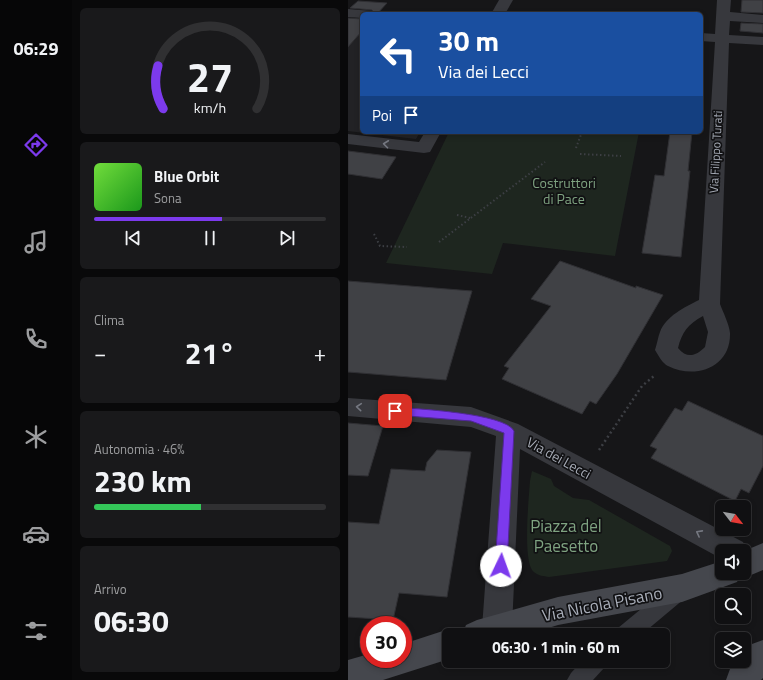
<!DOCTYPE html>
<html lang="it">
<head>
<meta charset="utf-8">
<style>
  body { margin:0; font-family:"Titillium Web",sans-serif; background:#19191b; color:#f1f3f6; height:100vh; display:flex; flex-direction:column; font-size:15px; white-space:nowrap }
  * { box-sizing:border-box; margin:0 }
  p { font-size:13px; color:#9c9d9f }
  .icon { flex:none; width:22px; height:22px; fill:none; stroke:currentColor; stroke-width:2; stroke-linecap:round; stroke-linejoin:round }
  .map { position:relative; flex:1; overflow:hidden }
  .details { display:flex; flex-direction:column; gap:8px; padding:8px; background:#09090a; width:276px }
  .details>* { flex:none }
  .guide { position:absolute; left:12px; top:12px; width:343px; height:122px; border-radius:6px; box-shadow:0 2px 6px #0003,0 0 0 1px #303032; background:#1a4fa0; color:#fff; overflow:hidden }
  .needle { width:26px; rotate:121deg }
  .buttons { position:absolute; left:367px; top:500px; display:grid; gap:8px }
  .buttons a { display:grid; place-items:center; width:36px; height:36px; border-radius:6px; background:#101012; box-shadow:0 2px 6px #0003,0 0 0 1px #303032; font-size:20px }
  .speed { position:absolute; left:12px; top:616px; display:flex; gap:8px; font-size:20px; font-weight:700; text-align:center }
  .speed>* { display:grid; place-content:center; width:52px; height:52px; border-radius:50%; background:#101012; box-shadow:0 2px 6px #0003,0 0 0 1px #303032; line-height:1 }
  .speed .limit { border:6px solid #d22; background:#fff; color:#111 }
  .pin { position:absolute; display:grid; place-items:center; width:34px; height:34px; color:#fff; margin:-17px; border-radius:8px; box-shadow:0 2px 6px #0006 }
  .me { position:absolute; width:44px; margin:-22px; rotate:3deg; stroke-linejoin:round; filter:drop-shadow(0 0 3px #0008) }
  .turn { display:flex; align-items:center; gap:14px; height:84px; padding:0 12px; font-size:18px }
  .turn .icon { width:52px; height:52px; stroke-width:2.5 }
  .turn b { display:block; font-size:28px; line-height:34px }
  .then { display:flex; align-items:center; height:38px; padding:0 12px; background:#0003; gap:8px; font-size:15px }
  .big { font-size:30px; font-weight:700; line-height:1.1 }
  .details .tile { flex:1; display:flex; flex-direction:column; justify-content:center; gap:6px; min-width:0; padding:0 14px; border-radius:6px; background:#19191b }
  .details .dial { align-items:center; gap:0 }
  .dial svg { height:104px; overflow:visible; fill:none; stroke:#303032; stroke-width:7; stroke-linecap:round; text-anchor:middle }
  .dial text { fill:#f1f3f6; stroke:none }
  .song { display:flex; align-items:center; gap:12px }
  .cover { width:48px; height:48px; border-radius:6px; background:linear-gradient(135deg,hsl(100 70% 55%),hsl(120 70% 35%)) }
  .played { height:4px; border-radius:2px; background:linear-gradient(90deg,#7c3aed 55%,#303032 55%) }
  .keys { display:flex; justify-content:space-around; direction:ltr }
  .heat { display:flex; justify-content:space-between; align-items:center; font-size:22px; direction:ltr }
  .charge { height:6px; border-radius:3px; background:linear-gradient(90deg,#34c759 46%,#303032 0) }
  .trip { position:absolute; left:94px; top:628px; width:228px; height:40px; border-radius:6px; background:#101012; box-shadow:0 2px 6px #0003,0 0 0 1px #303032; font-weight:700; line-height:40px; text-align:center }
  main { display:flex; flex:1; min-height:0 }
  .tab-bar { display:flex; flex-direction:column; width:72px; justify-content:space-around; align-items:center; background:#060607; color:#9c9d9f }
  .tab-bar .icon { width:28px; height:28px }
  .tab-bar .selected { color:#7c3aed }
  .tab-bar b { font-size:18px; color:#f1f3f6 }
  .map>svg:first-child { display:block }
  .built { fill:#222225 }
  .green { fill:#1e261f }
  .building { fill:#404145; stroke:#303034 }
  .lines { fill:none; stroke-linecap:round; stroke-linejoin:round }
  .path-far1 { stroke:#3d3f44; stroke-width:2; stroke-dasharray:1.5 2.5; stroke-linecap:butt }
  .path { stroke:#3d3f44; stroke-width:2.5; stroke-dasharray:2 3; stroke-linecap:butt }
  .lane { fill:#37383d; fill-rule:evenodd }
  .street { fill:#37383d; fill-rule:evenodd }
  .secondary { fill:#45474d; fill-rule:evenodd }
  .oneway { stroke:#757881 }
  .route { fill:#7c3aed; stroke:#51269a }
  .labels { text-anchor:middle; stroke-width:3.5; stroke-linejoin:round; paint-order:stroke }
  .far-street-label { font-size:12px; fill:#a8adb8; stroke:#111113 }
  .park-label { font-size:14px; fill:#7fa381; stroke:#111113 }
  .street-label { font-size:14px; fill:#a8adb8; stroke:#111113 }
  .near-park-label { font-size:17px; fill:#7fa381; stroke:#111113 }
  .near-street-label { font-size:17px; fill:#a8adb8; stroke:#111113 }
</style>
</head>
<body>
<main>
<nav class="tab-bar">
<b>06:29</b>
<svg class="icon selected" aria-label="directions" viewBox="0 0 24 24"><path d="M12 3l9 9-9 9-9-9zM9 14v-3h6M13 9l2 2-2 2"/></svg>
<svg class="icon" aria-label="music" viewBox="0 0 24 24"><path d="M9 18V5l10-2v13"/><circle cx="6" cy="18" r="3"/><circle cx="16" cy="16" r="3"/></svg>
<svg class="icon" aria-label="phone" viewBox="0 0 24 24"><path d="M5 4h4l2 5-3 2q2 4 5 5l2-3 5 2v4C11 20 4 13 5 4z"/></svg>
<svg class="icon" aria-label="climate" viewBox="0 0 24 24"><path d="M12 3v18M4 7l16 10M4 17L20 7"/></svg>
<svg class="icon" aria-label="car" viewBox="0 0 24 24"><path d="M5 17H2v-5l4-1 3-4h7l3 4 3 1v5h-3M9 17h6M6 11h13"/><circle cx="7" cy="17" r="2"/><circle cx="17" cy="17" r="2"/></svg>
<svg class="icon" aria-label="filters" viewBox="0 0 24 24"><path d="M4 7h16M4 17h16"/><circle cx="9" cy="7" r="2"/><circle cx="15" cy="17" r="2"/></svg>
</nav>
<section class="details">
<div class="tile dial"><svg viewBox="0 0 100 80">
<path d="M14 69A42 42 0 1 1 86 69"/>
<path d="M14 69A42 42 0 0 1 10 36" stroke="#7c3aed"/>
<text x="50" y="56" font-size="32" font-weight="700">27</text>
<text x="50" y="72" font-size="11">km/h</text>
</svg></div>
<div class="tile">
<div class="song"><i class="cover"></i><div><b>Blue Orbit</b><p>Sona</p></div></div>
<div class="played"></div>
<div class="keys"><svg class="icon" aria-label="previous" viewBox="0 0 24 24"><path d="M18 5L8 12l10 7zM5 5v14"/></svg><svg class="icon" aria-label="pause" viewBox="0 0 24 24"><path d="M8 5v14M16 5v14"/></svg><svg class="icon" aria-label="next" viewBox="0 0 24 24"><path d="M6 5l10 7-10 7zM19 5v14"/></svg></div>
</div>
<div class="tile"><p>Clima</p>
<div class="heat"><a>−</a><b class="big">21°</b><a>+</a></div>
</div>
<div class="tile"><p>Autonomia · 46%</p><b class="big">230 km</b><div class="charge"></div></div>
<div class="tile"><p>Arrivo</p><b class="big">06:30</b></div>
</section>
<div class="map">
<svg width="415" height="680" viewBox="0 0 415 680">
  <rect width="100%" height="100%" fill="#161618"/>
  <path class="built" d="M0,19L14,20V132H72L68,139L0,131Z"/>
  <g class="green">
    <path d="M101,132H291L267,256L155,243L144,274L38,263Z"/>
    <path d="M184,471L203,479L206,486L225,498L241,500L322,546L324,551L319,561L201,577C196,576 190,576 186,572C174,563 181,497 182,481Z"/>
  </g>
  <g class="building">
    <path d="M394,0H415V13L393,12Z"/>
    <path d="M10,1L39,3L29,14H27L24,10L2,8Z"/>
    <path d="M0,18L14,19V31L0,47Z"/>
    <path d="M393,23L415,24V33L392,31Z"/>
    <path d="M322,132H344L340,171H342L333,257L294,253L307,175L316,176Z"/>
    <path d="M0,151L48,157L34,179L0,174Z"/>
    <path d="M212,261L288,288V286L315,295L269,374L248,404L242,401L234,414L154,379L161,368L156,366L203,306L183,299Z"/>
    <path d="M0,281L124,291L98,380L0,372Z"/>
    <path d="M340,401L415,436V466L401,493L393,489L387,501L303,458L309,449L302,446L327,408L334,411Z"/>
    <path d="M0,423L35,426L20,476L0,475Z"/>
    <path d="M89,450L123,452L99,597L51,593L45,620L0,617V522L31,524L43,469L77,471L79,462Z"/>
  </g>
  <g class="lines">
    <g class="path-far1">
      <path d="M228,148L234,132"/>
      <path d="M232,154L273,156"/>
      <path d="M109,215L122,218"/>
      <path d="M26,234L32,246L59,247"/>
      <path d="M91,242L197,162"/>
    </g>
    <path class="path" d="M251,450L294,386L306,376"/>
    <g class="lane">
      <path d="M329,583L336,585L339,592L336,599L293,635H267L270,628L322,585Z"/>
      <path d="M234,661H259L256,668L245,680H219L223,673Z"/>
    </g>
    <g class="street">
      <path d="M151,0H165L157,14H143Z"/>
      <path d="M369,0H383L382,12L415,15V23L382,21L381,35L415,37V45L381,43L372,304C375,312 381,324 382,333C383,367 348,380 320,366C315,364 310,355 307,350C309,344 310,337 312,332C318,316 337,307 351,300L367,42L353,41V33L367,34ZM355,316L360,332L357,347C348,356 339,359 330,348C334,332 340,324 355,316Z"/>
      <path d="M0,9L24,11L26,14H14V18L0,17Z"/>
      <path d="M77,132H93L82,152L76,153L0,144V134L71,142Z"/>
      <path d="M0,398L123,407L170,424L395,542L399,551L396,557V551H374V559L172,449L164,628L161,635H137L134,628L148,436L123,427L0,416Z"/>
    </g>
    <g class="secondary">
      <path d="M415,543V570L396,578L392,576L389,582L334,602L210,625L178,635H114L118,625L129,620L210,597L334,574L374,561V573H396V551Z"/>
      <path d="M101,629L112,635H101V659L35,680H0V660L21,654V659H55V644Z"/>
      <path d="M415,640V678L413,680H378L382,669L389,661H396V653L404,644Z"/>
    </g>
  </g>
  <defs><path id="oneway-chevron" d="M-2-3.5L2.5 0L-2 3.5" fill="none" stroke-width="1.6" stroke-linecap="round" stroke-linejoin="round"/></defs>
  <g class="oneway">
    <use href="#oneway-chevron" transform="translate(38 144) rotate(-173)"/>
    <use href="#oneway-chevron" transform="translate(11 407) rotate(-175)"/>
    <use href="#oneway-chevron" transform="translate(351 533) rotate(-152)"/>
  </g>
  <path class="route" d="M47,407C68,409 157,413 166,431L159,566L157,570L153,571L149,570L147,566L156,433L123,421L47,415L44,413L42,411L44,408Z"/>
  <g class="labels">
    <g class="far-street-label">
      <text transform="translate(368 152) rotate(-87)" y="4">Via Filippo Turati</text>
    </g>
    <g class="park-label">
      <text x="216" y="188">Costruttori<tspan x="216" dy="16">di Pace</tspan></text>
    </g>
    <g class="street-label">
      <text transform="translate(211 458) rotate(29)" y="5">Via dei Lecci</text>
    </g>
    <g class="near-park-label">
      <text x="218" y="532">Piazza del<tspan x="218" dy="20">Paesetto</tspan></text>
    </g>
    <g class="near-street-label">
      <text transform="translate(254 604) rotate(-11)" y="6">Via Nicola Pisano</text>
    </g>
  </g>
</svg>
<div class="buttons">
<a><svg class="needle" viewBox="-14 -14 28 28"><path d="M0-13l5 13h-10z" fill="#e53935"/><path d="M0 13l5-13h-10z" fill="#9c9d9f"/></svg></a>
<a><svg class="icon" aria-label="sound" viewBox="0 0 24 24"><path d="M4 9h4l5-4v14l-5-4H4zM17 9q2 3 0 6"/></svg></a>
<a><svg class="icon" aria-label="search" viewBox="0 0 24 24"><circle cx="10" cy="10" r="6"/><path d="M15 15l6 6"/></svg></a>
<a><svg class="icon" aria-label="layers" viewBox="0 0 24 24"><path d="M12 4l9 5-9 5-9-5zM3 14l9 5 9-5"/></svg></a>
</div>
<div class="speed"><div class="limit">30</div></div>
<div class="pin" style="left:47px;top:411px;background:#d93025"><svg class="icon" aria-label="arrive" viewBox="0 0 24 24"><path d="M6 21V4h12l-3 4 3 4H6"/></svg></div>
<svg class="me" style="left:153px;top:566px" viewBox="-20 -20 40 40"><circle r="19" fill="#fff"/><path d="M0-13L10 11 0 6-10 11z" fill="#7c3aed"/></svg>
<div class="trip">06:30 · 1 min · 60 m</div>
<div class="guide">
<div class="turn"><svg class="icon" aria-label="left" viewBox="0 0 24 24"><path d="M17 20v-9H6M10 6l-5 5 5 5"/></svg><div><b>30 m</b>Via dei Lecci</div></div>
<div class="then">Poi<svg class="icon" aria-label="arrive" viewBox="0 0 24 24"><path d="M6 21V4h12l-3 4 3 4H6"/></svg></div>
</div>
</div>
</main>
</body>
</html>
